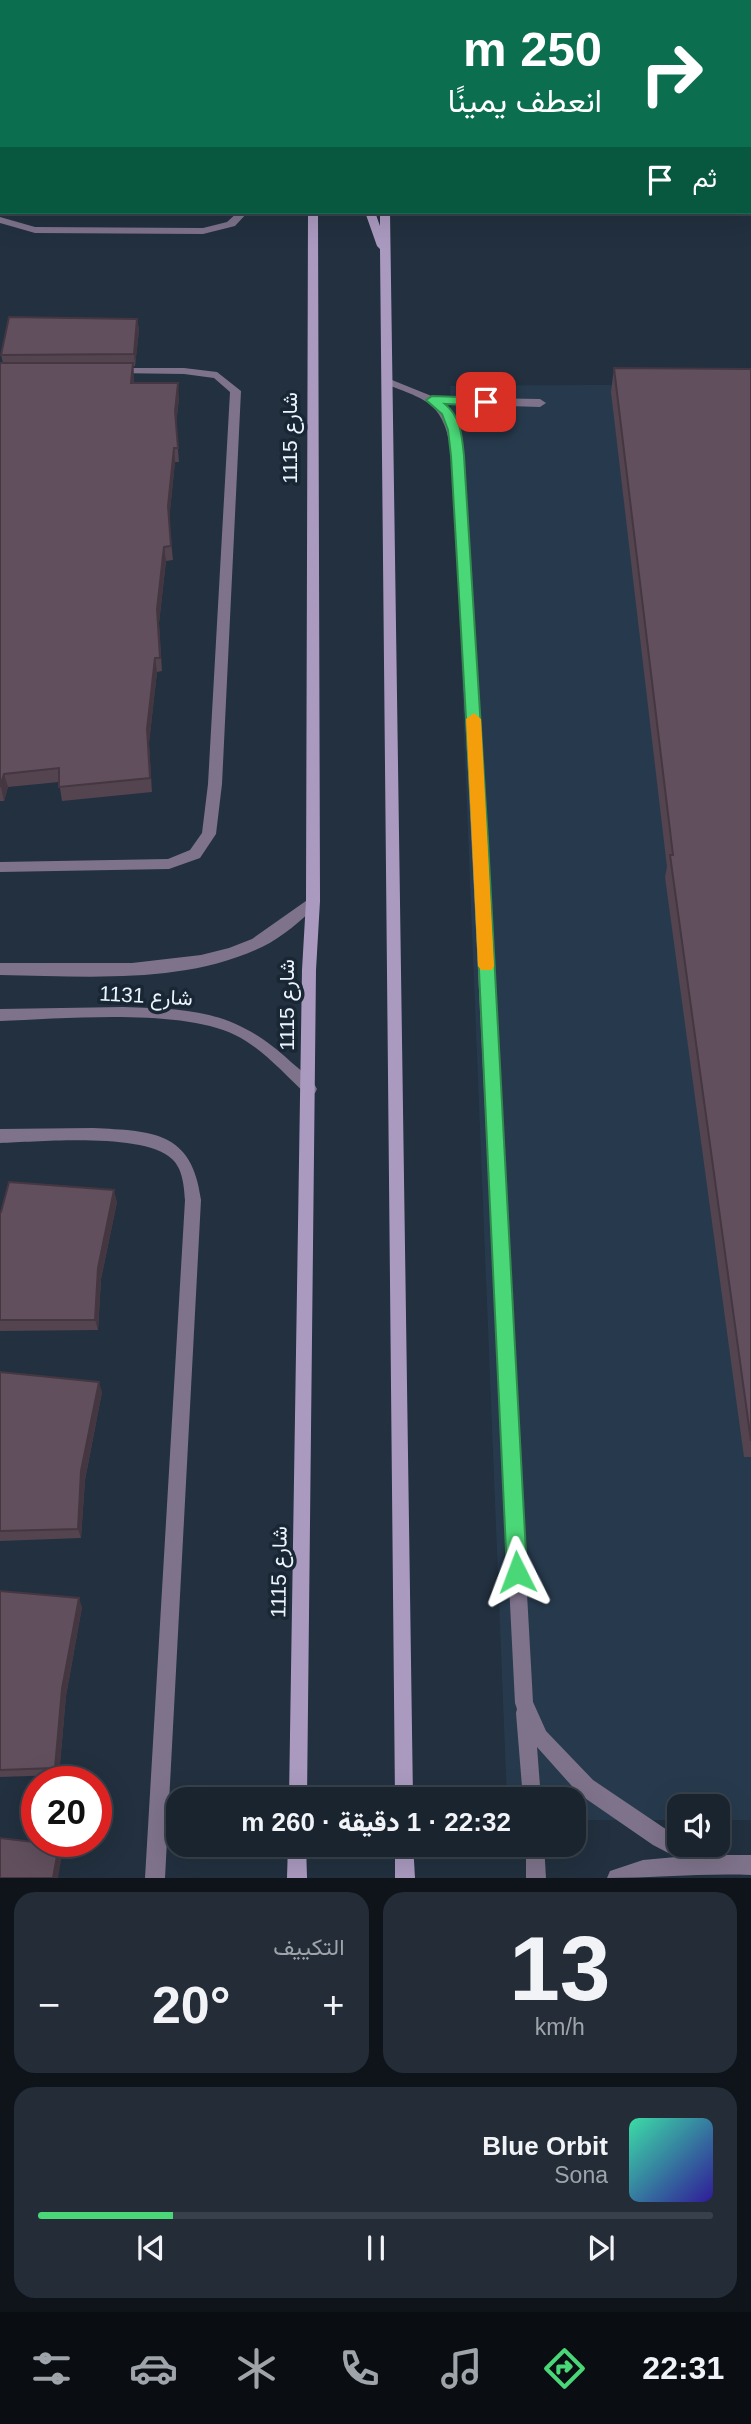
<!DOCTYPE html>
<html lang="ar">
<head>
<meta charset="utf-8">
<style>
  body { margin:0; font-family:Helvetica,Vazirmatn,sans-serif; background:#232c37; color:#f1f3f6; direction:rtl; height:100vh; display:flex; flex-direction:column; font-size:26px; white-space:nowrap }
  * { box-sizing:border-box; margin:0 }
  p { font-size:23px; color:#9fa4aa }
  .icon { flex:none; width:38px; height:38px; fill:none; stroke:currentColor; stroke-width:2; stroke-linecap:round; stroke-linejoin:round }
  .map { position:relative; height:1878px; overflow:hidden; direction:ltr }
  .sheet { display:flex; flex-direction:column; gap:14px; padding:14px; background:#0e141a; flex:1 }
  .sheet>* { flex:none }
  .hud { position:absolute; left:0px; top:0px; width:752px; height:214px; box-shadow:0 7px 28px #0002,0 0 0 2px #38414b; direction:rtl; background:#0b6e4f; color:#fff; overflow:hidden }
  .tools { position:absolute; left:667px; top:1794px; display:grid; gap:14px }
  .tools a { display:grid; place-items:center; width:63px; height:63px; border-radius:14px; background:#1a242f; box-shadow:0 7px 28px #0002,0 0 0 2px #38414b; font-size:35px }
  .speed { position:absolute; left:21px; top:1766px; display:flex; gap:14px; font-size:35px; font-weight:700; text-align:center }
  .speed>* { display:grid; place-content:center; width:91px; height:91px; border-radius:50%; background:#1a242f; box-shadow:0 7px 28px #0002,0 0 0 2px #38414b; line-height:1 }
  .speed .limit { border:10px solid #d22; background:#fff; color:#111 }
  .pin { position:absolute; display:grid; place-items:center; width:60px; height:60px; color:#fff; margin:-30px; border-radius:14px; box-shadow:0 4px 10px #0006 }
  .me { position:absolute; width:77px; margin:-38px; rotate:357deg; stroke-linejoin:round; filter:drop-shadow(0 0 5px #0008) }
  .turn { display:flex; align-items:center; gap:24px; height:147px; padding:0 35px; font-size:32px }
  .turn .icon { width:91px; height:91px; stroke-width:2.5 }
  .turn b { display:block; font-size:49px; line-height:60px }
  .then { display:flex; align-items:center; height:66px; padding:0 35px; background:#0003; gap:14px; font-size:26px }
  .big { font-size:52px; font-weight:800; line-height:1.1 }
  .sheet .card { flex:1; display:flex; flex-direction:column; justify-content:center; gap:10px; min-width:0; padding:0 24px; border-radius:21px; background:#232c37 }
  .sheet .dial { align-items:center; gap:0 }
  .dial b { font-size:91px; line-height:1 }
  .song { display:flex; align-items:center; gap:21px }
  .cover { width:84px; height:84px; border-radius:10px; background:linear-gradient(135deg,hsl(160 70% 55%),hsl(250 70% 35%)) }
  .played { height:7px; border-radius:4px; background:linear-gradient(90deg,#4ad777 20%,#38414b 20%) }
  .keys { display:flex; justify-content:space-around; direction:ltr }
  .heat { display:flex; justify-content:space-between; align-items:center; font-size:38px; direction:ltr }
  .sheet .tiles { flex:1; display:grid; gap:14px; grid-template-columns:1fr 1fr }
  .card:last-child { grid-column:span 2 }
  .trip { position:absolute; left:166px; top:1787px; width:420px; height:70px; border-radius:21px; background:#1a242f; box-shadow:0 7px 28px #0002,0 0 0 2px #38414b; font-weight:800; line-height:70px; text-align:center; direction:rtl }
  .tabs { display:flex; height:112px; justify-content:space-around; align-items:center; background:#0a0e13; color:#9fa4aa }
  .tabs .icon { width:49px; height:49px }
  .tabs .active { color:#4ad777 }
  .tabs b { font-size:32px; color:#f1f3f6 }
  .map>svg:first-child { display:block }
  .built { fill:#273a4d }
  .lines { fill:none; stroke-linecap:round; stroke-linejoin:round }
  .lane { fill:#7e738b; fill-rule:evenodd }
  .street { fill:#7e738b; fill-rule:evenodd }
  .secondary { fill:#ab9ac0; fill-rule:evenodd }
  .wall { fill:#534450 }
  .shaded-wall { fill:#443741 }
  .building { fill:#614f5d; stroke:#443741; stroke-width:2 }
  .route { fill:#4ad777; stroke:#308c4d; stroke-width:2 }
  .slow { fill:#f59e0b }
  .labels { text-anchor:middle; stroke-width:7; stroke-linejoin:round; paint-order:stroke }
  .street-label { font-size:21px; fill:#ecf5ff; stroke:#192634 }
</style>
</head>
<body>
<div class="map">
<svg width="751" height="1878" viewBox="0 0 751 1878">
  <rect width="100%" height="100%" fill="#22303f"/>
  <path class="built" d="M751,384V1820H718V1806H679V1820H574V1799H507L450,386Z"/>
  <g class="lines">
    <g class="lane">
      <path d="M387,378L434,397L540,399L546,403L540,407L444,404L456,423L464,456L533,1702L546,1731L593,1780L679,1838V1844H691L709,1855H751V1875C703,1873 655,1878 607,1878L610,1871L643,1860L676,1857L653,1845L579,1794L537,1747L541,1799H523L516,1713L517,1709L515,1703L452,456C444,403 430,401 383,383V379Z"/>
      <path d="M526,1844H544L546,1878H526Z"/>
    </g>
    <g class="street">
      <rect x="25" y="0" width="8" height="2"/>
      <rect x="260" y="0" width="8" height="2"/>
      <rect x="0" y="111" width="2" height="6"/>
      <path d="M2,139V154L0,155V140Z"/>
      <path d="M238,212H248L235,226L203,234L35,233L0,223V217L35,227L203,228L227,222Z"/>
      <path d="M117,368H184L217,372L241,391L222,784L216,834L200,858L169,869L0,872V862L168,859L190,850L202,833L208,784L230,392L214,378L184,374L113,373V369Z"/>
      <path d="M313,896L318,897L320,901L318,905C301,920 283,937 262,947C183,985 85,976 0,975V963H132L201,955L229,948L252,939Z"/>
      <path d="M123,1007C195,1009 236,1011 291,1062C300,1070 312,1078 317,1089L315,1093L310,1095L305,1093C283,1073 262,1048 235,1035C179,1008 63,1019 0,1021V1009Z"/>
      <path d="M93,1128C153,1131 192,1131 201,1200L165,1878H145L185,1200C184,1187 183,1169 172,1159C143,1132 40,1142 0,1143V1129Z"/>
    </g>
    <g class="secondary">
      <rect x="309" y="0" width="8" height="2"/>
      <rect x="347" y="0" width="8" height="2"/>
      <rect x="378" y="0" width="8" height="2"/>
      <rect x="391" y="0" width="8" height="2"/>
      <path d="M308,212H318L320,901L316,970L307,1799H289L302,970L306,901Z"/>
      <path d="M365,212H375L380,226V212H390L413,1799H395L380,249L377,246Z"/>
      <path d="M288,1844H306L307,1878H287Z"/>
      <path d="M395,1844H413L415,1878H395Z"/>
    </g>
  </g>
  <g class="wall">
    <path d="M137,319L139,330L135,366H133L134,383L179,398L176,425L179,462H175L169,520L173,560L166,561L159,623L162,671L157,672L149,743L152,792L62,801L59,782L8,787L4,801H0V363H3L1,355Z"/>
    <path d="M614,368L751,369V1457H744L665,877L667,867L611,392Z"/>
    <path d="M117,1202L101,1279L98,1330L0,1331V1212Z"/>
    <path d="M0,1372L102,1392L85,1480L81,1538L0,1541Z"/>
    <path d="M0,1591L82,1607L66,1696L59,1775L0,1777Z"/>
  </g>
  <g class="shaded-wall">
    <path d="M137,319L139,330L135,366L134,354Z"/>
    <path d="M133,363L134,377L133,398L131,383Z"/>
    <path d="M178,383L179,398L176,425L179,462L175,411Z"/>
    <path d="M174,448L175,462L169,520L173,560L168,506Z"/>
    <path d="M164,547L166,561L159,623L162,671L157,609Z"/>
    <path d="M155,658L157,672L149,743L152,792L147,729Z"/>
    <path d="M4,774L8,787L4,801L1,787Z"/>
    <path d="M114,1190L117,1202L101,1279L98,1330L95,1320L98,1268Z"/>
    <path d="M99,1382L102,1392L85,1480L81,1538L78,1529L81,1471Z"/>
    <path d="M79,1598L82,1607L66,1696L59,1775L55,1768L62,1689Z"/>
    <path d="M59,1845L63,1850L58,1878H53Z"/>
  </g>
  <g class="building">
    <rect x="61" y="0" width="153" height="2"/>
    <path d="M9,317L137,319L134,354L1,355Z"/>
    <path d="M0,363H133L131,383H178L175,411L178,448H174L168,506L171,546L164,547L157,609L160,658H155L147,729L150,778L59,787V768L4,774L0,787Z"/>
    <path d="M614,368L751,369V1441L670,855H673Z"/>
    <path d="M9,1182L114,1190L98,1268L95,1320H0V1212H1Z"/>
    <path d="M0,1372L99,1382L81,1471L78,1529L0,1531Z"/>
    <path d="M0,1591L79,1598L62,1689L55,1768L0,1770Z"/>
    <path d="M0,1838L59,1845L53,1878H0Z"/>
  </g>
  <path class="route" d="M432,396L486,398L492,402L486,406L445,404C461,417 462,437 464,456L488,841L527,1572L524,1579L517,1581L510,1579L507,1572L473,841L451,456L448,430L442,414L426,400Z"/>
  <path class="slow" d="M474,713L481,719L494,966L492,970H481L478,966L466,719Z"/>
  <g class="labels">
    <g class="street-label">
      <text transform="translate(290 438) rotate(-90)" y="7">شارع 1115</text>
      <text transform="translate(146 996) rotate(3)" y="7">شارع 1131</text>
      <text transform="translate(287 1005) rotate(-90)" y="7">شارع 1115</text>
      <text transform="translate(279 1572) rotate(-89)" y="7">شارع 1115</text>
    </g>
  </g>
</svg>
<div class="tools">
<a><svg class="icon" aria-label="sound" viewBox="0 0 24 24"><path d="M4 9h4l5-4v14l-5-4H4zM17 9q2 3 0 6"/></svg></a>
</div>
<div class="speed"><div class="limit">20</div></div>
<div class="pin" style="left:486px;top:402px;background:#d93025"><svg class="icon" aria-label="arrive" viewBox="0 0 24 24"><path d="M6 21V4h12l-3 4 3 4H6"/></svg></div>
<svg class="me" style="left:517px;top:1572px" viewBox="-20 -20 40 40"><path d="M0-17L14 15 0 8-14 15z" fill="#4ad777" stroke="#fff" stroke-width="4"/></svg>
<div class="trip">22:32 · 1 دقيقة · 260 m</div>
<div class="hud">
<div class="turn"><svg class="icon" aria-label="right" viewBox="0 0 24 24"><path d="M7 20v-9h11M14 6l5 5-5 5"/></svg><div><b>250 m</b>انعطف يمينًا</div></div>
<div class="then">ثم<svg class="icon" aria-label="arrive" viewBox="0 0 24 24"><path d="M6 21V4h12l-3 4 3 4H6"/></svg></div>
</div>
</div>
<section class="sheet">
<div class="tiles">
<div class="card dial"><b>13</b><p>km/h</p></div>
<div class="card"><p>التكييف</p>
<div class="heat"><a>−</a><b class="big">20°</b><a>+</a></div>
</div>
<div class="card">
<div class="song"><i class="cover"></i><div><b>Blue Orbit</b><p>Sona</p></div></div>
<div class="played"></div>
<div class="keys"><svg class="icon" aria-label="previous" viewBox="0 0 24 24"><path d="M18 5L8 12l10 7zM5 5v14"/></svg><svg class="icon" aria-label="pause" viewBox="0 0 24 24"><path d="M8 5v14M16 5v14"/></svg><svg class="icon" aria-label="next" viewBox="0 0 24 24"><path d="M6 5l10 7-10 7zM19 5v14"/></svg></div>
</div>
</div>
</section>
<nav class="tabs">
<b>22:31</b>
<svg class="icon active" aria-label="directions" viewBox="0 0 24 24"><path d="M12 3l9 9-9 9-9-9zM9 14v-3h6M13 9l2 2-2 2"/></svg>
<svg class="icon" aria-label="music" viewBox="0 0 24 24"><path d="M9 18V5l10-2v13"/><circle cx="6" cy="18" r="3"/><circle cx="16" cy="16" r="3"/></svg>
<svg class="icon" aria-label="phone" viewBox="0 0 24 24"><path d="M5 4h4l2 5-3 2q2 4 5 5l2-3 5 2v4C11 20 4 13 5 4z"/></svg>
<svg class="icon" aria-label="climate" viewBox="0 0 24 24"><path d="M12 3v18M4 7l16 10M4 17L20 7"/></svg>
<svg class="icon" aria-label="car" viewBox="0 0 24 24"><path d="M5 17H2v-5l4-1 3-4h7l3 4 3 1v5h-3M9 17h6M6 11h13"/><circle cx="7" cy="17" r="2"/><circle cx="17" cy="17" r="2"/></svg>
<svg class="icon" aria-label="filters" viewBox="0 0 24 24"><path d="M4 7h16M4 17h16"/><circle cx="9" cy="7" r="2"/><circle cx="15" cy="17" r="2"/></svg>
</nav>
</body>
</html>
